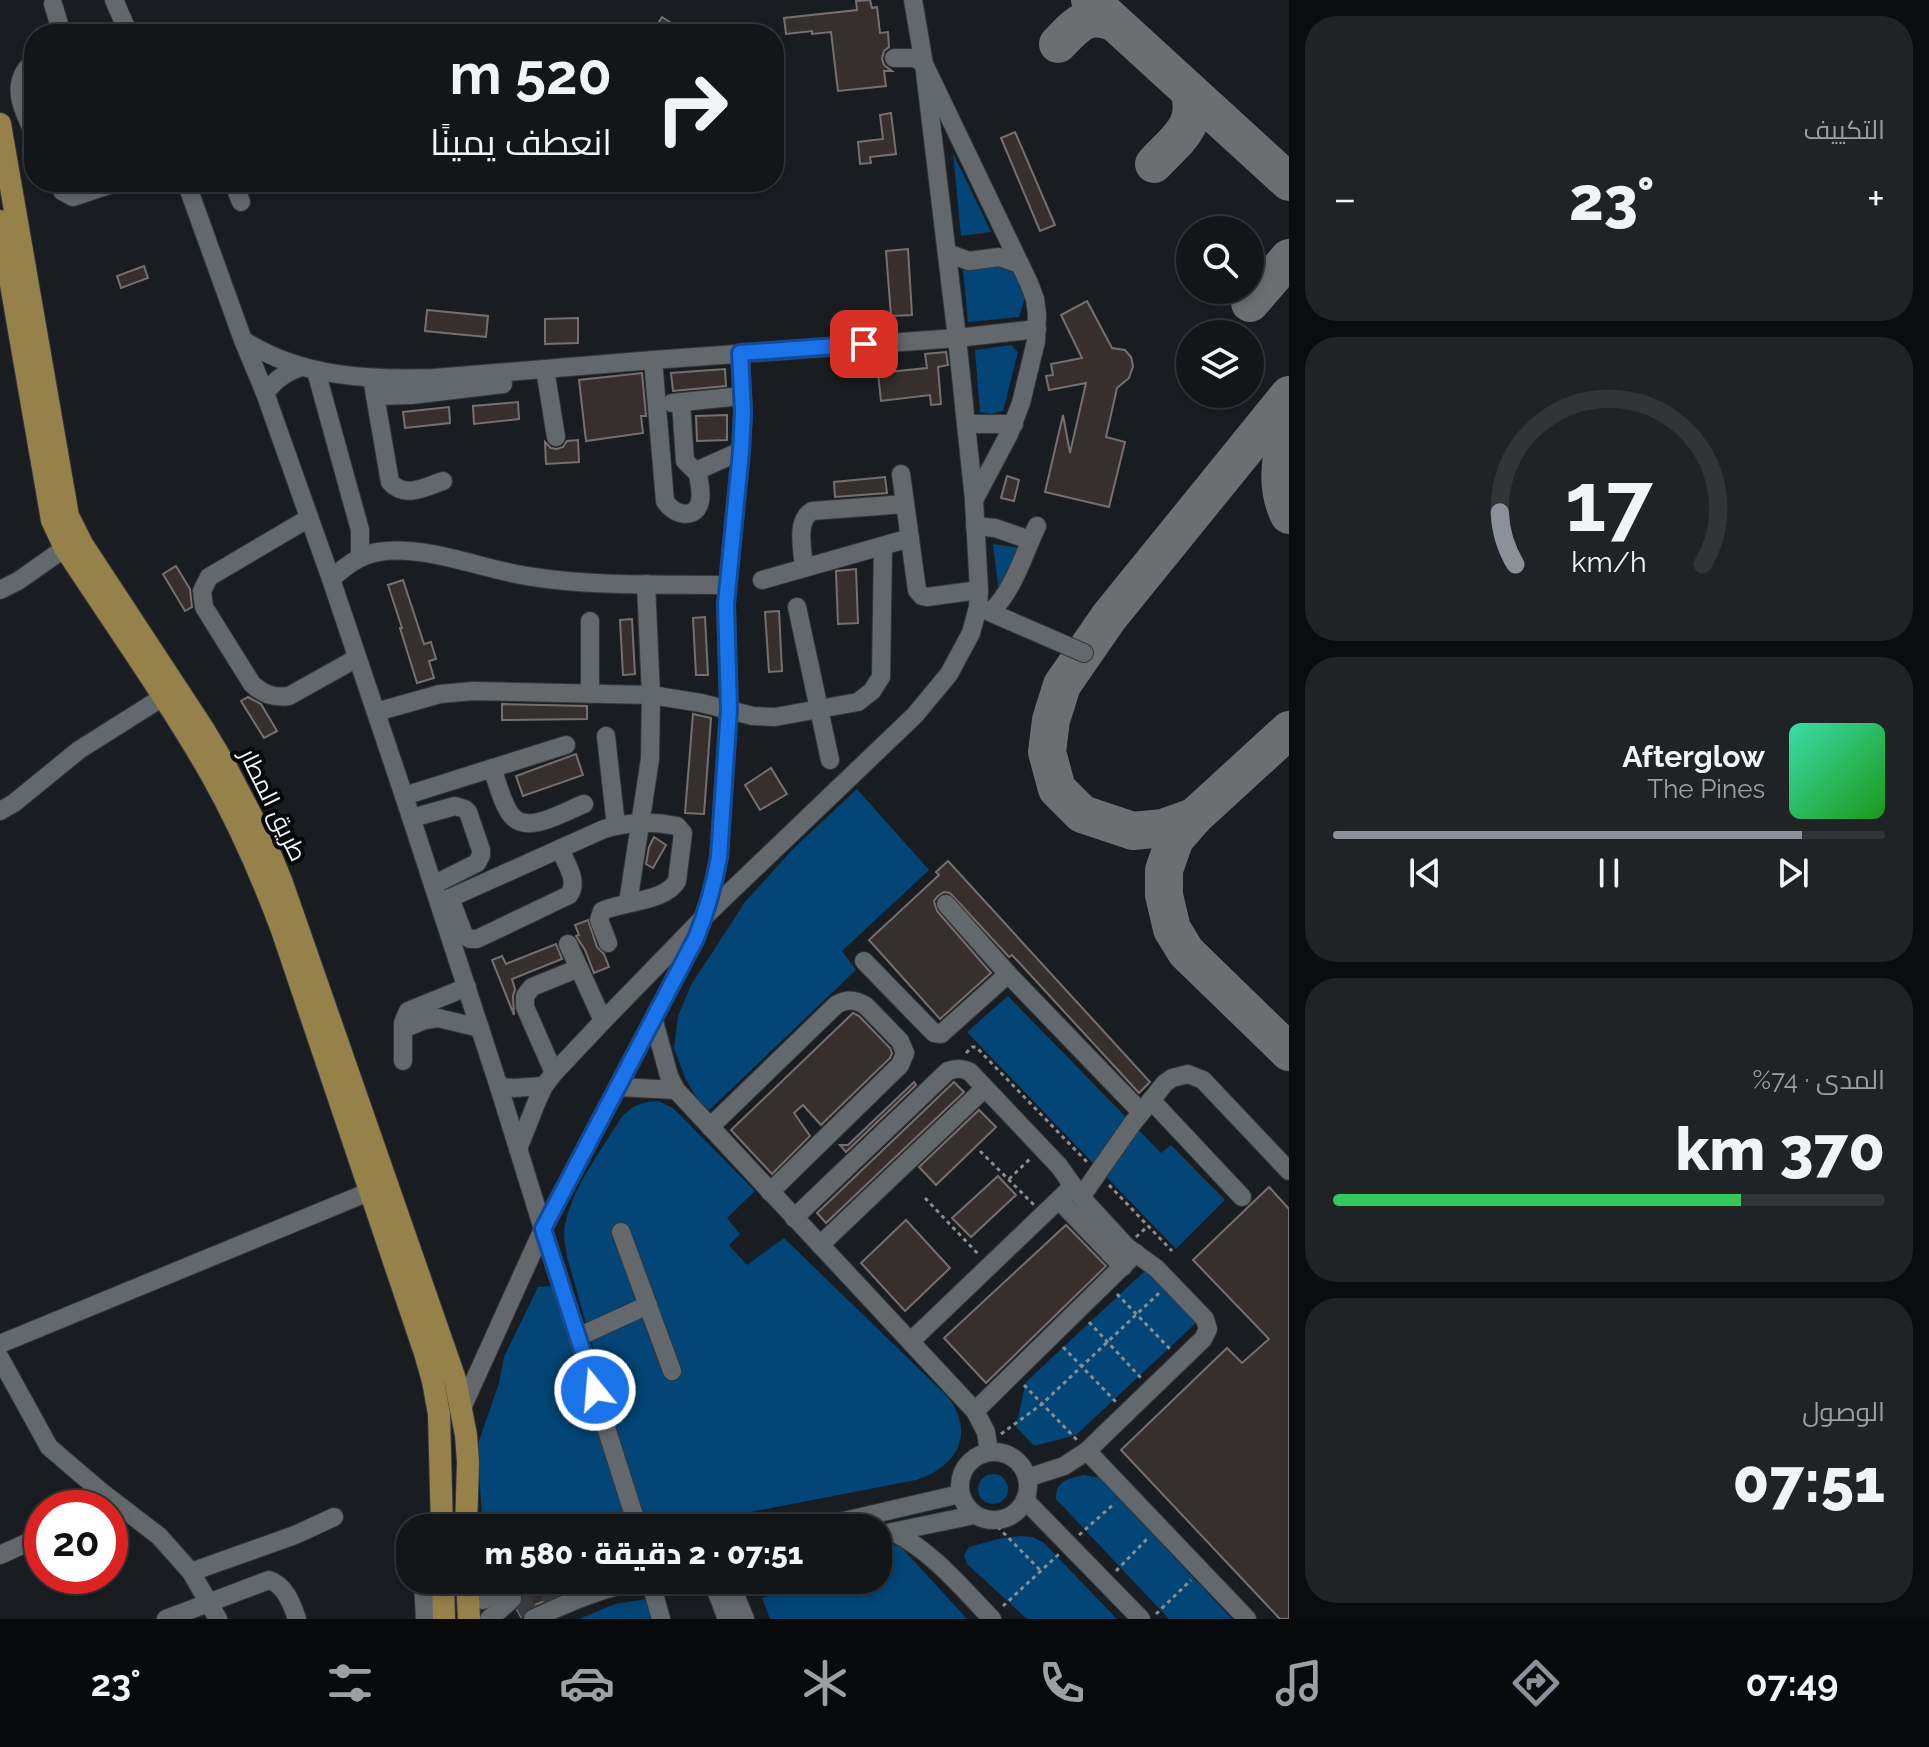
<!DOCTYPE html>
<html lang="ar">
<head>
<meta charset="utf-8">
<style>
  body { margin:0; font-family:Raleway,Cairo,sans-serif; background:#202326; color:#f1f3f6; direction:rtl; height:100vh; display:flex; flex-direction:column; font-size:30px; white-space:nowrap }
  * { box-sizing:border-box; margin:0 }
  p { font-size:26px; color:#9d9fa2 }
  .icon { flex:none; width:44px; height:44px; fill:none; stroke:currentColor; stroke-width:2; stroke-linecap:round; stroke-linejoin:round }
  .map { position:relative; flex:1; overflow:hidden; direction:ltr }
  .side { display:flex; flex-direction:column; gap:16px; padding:16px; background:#0a0c0e; width:640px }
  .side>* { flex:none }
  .top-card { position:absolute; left:24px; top:24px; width:760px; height:168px; border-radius:32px; box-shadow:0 4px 12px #0003,0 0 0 2px #323538; direction:rtl; background:#131619; color:#f1f3f6; overflow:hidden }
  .controls { position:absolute; left:1176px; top:216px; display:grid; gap:16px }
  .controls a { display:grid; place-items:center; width:88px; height:88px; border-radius:50%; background:#131619; box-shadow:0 4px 12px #0003,0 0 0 2px #323538; font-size:40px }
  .speed { position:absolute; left:24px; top:1490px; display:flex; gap:16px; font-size:40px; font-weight:700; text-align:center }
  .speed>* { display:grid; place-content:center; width:104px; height:104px; border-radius:50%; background:#131619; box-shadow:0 4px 12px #0003,0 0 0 2px #323538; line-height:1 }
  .speed .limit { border:12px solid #d22; background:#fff; color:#111 }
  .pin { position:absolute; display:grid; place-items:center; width:68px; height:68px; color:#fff; margin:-34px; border-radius:16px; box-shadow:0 4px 12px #0006 }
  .me { position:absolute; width:88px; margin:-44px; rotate:343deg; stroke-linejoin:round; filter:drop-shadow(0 0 6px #0008) }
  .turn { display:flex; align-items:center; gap:28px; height:168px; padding:0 40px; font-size:36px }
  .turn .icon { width:104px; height:104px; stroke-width:2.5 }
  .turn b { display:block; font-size:56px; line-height:68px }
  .big { font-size:60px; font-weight:800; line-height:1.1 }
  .side .tile { flex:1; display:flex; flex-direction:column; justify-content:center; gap:12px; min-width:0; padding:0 28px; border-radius:32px; background:#202326 }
  .side .dial { align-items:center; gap:0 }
  .dial svg { height:208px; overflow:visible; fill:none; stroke:#323538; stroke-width:7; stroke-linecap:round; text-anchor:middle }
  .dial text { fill:#f1f3f6; stroke:none }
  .song { display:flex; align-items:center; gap:24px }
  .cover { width:96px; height:96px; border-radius:12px; background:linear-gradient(135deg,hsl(160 70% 55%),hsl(120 70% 35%)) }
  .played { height:8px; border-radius:4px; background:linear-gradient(90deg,#8c9099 85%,#323538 85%) }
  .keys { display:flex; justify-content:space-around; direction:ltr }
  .heat { display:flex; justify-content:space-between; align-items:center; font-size:44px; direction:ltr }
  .charge { height:12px; border-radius:6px; background:linear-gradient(90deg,#34c759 74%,#323538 0) }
  .trip { position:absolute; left:396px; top:1514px; width:496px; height:80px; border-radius:32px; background:#131619; box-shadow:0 4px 12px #0003,0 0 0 2px #323538; font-weight:800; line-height:80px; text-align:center; direction:rtl }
  .tab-bar { display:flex; height:128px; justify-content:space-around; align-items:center; background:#08090a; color:#9d9fa2 }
  .tab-bar .icon { width:56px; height:56px }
  .tab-bar .selected { color:#8c9099 }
  .tab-bar b { font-size:36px; color:#f1f3f6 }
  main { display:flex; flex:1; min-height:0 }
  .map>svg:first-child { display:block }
  .green { fill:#024576 }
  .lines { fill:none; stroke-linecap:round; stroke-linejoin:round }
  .taxiway { stroke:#6c6e72; stroke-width:38 }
  .building { fill:#362f2e; stroke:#776f6f; stroke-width:2 }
  .minor-tunnel { stroke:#3a3d41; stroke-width:18; stroke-dasharray:18 9; stroke-linecap:butt }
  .minor-casing { stroke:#34373a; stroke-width:20 }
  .major-casing { stroke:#34373a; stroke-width:24 }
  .path { stroke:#8a8d90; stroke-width:3; stroke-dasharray:4 4; stroke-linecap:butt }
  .minor { stroke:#63686d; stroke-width:18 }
  .major { stroke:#97814b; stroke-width:22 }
  .route-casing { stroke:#114b97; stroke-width:20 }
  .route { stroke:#1a73e8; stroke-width:14 }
  .labels { text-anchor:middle; stroke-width:8; stroke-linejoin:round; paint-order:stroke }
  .street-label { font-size:24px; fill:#f2f4f7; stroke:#060709 }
</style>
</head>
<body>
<main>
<section class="side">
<div class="tile"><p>التكييف</p>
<div class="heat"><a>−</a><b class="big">23°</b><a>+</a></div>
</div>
<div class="tile dial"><svg viewBox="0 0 100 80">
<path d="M14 69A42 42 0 1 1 86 69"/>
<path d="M14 69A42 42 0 0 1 8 49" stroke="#8c9099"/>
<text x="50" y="56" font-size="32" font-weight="700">17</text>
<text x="50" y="72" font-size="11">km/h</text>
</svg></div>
<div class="tile">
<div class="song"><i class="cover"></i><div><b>Afterglow</b><p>The Pines</p></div></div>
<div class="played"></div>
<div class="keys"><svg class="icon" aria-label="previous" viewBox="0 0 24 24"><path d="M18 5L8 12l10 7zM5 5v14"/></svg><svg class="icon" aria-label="pause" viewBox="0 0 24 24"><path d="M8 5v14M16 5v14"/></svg><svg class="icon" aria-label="next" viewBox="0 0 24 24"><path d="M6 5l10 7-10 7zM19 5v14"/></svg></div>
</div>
<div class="tile"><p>المدى · 74%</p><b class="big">370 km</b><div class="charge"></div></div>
<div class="tile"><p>الوصول</p><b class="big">07:51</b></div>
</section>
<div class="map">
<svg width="1289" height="1619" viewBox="0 0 1289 1619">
  <rect width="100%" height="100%" fill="#191d21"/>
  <g class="green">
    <path d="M953,153L991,232L961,236Z"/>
    <path d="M1010,263L1028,288L1019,317L968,322L963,270Z"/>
    <path d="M1011,345L1018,352L1003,411L990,414L980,412L975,350Z"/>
    <path d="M993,544L1022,548L1003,590L998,586Z"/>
    <path d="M857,789L929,870L842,951L856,970L706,1113L686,1080L674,1048L678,1016L691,985L745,902L792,850Z"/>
    <path d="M1008,996L1161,1153L1171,1145L1225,1200L1176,1249L967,1032Z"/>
    <path d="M658,1101L673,1108L755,1191L727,1218L740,1234L729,1245L747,1265L784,1238L949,1398C976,1436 955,1468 916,1480L667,1528H655L643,1523L567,1257C566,1249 564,1240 564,1232C568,1193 601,1151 621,1118C633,1105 641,1102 658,1101Z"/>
    <path d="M1148,1268L1197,1322L1076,1435L1034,1446L1016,1427L1026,1382Z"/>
    <path d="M549,1286L556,1287L631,1525L623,1528H474L473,1520L482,1515L477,1447L499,1383L504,1357L538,1287Z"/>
    <circle cx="993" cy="1489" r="15"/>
    <path d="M1084,1475L1100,1478L1232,1619H1169L1056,1499C1056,1480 1068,1479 1084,1475Z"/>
    <path d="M1020,1536L1033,1537L1044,1543L1117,1619H1027L967,1564L964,1555L969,1547L998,1539Z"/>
    <path d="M890,1544L901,1547L967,1619H770L762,1598L789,1589L786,1580H878V1546Z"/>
    <path d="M647,1599L654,1619H579L615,1604Z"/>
  </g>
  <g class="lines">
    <g class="taxiway">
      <path d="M1090,0L1289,182"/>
      <path d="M1058,44C1077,25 1085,12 1113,22"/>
      <path d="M1154,164C1176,140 1200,126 1189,91"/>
      <path d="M1250,303L1289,258"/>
      <path d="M1289,395L1109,617L1062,685L1051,720L1047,752L1057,789L1082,814L1133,831L1163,828L1194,817L1289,730"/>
      <path d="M1289,432C1279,458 1276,489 1289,515"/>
      <path d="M1194,817L1175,839L1164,870V895L1172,929L1186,952L1289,1052"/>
    </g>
  </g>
  <g class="building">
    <path d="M870,0L872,8L877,7L880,33L888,32L889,47L884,51L882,59L884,65L892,71H884L886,86L838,91L831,32L812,34V31L786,34L784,18L857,10L856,1Z"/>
    <path d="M662,17L688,34H667L656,27Z"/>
    <path d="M891,113L896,154L870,157L871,163L860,164L858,142L883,139L880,115Z"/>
    <path d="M1015,132L1055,225L1040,231L1001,138Z"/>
    <path d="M908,249L912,315L891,316L886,251Z"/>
    <path d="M144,266L148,278L121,288L117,276Z"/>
    <path d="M1087,301L1112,348L1125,350L1131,357L1133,366L1129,378L1117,388L1106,437L1125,442L1109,507L1045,492L1063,415L1070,453L1086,383L1049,390L1046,376L1053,375L1051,364L1082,358L1061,315Z"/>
    <path d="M427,310L488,316L486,337L425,331Z"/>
    <path d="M578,318V343L545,344V319Z"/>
    <path d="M946,352L948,365L938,367L941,404L931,405L930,395L881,401L878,373L927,368L925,354Z"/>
    <path d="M725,369L726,386L673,391L671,373Z"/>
    <path d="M642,373L646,416H641L643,433L586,441L579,380Z"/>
    <path d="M518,402L519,419L474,424L473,406Z"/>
    <path d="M449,407L450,423L405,428L403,412Z"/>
    <path d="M727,415V440L697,441L696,416Z"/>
    <path d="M578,440L579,462L546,464L545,442L551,448L557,449L563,447L567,441Z"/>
    <path d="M1007,476L1019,480L1014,501L1001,498Z"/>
    <path d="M885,477L887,493L835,497L834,482Z"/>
    <path d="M176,566L190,589L192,607L185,611L163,574Z"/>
    <path d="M856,569L858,623L838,624L836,571Z"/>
    <path d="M403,580L424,644L431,642L436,659L429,661L434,678L417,683L400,628H402L388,585Z"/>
    <path d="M779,611L782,671L769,672L765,612Z"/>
    <path d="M705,617L708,675H696L693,618Z"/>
    <path d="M632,619L635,674L623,675L620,620Z"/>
    <path d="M248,697L261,704L277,731L264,738L241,701Z"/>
    <path d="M502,704L587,706V719L502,720Z"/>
    <path d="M693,714L711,718L704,814L685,813Z"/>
    <path d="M576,754L583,775L523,796L516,776Z"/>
    <path d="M771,768L787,794L760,810L745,785Z"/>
    <path d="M654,837L666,845L653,868L646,864L649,847Z"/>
    <path d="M948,861L1150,1082L1139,1093L1012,955L1009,957L950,893L944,892L938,896L934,901L937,911L991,973L940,1019L869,940L939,875L936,872Z"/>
    <path d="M588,920L597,947L604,954L609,967L594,973L585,950L576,936L579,935L575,925Z"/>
    <path d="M556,944L562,959L512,979L515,989L513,996L514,1015L492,960L502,956L506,964Z"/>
    <path d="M853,1013L859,1016L890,1048L892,1053L890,1058L821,1125L803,1105L794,1113L810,1136L772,1174L731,1130Z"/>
    <path d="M914,1082L916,1085L846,1152L840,1145H848Z"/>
    <path d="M954,1082L964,1092L826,1223L817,1213Z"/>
    <path d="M979,1110L996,1127L936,1185L919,1167Z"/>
    <path d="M998,1176L1016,1195L971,1237L952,1218Z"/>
    <path d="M1269,1187L1289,1209V1619H1280L1121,1450L1227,1348L1242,1363L1269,1339L1193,1260Z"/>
    <path d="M906,1220L950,1268L905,1311L861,1263Z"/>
    <path d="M1066,1225L1106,1266L986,1383L944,1338Z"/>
    <path d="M516,1580H576L579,1586L528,1608L524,1612L521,1617L517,1610L523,1604L524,1598L519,1589Z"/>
  </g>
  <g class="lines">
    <path class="minor-tunnel" d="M517,1609L574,1580"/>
    <g class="minor-casing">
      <g id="minor">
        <path d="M114,0L129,34"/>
        <path d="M53,4L62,34"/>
        <path d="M894,58H915L924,64L1029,283L1035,299L1037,314L1036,341L1021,403L1009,434L974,500"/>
        <path d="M34,61C8,84 23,108 34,134"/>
        <path d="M59,182L62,191L73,197L118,182"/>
        <path d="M186,182L243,340L265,393L331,579L404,796L499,1087L543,1229L638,1528"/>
        <path d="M233,182L241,202"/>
        <path d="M947,253L969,261L999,257L1020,264"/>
        <path d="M243,340C300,377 367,380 434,378L653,360L957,338L1037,329"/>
        <path d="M653,360L665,501C673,515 696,521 700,501C702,493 699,482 698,474L685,461L681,402"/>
        <path d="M545,369L556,437"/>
        <path d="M316,371L360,530V557"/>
        <path d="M373,384L390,482C405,499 425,487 443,481"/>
        <path d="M265,393C276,379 286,372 302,367"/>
        <path d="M375,396L411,395L503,384"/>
        <path d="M672,403L742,396"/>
        <path d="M966,424H1014"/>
        <path d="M696,471L741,451"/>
        <path d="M901,474L917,590L922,596L927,597L979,590"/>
        <path d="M309,518L209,577L202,591L204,607L252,684C263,694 273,698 289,696L357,658"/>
        <path d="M975,526L995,528L1030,540"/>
        <path d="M804,568C803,550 795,521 812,511L905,504"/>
        <path d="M331,579C345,567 359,555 378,552C423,544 482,569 527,576C593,587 662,584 728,585"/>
        <path d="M762,580L910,538"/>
        <path d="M0,590L18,581L65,548"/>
        <path d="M797,607L830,760"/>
        <path d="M978,607L1084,653"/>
        <path d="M991,612C1014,589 1023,556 1037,526"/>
        <path d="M590,694V621"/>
        <path d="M376,712L440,694L473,691L651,695L701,703L753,716L775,717L858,702L872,691L881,677L883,546"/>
        <path d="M606,736L616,826"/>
        <path d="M492,768C497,782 503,806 512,816C528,835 565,811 584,804"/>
        <path d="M404,796L566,745"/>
        <path d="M0,811L14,803L79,750L163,697"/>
        <path d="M412,818L455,806L465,809L468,812L481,850V855L477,863L433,885"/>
        <path d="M450,898L464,935L470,939H477L569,895C579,881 566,864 560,849"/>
        <path d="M439,903L604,829C627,822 653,821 677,826L683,833L677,881C665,902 624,901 602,911L599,920L608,943"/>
        <path d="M628,903L650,759L651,695L646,584"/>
        <path d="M946,904L1008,974L1141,1112"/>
        <path d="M568,944L603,1021"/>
        <path d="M864,961L934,1033L941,1034L1008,974"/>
        <path d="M654,1021L669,1076L676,1090L975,1411L986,1432L989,1452"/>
        <path d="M403,1029L425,1020L438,1018L480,1028"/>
        <path d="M403,1061V1023L408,1011L467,987"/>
        <path d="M554,1073L525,1007V996L532,987L579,968"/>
        <path d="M499,1087L514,1088L544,1086"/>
        <path d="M619,1087L676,1090"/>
        <path d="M1151,1100L1242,1197"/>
        <path d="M710,1127L836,1005C847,999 855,999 866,1006L900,1041L905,1053L900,1065L770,1192"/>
        <path d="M518,1149L537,1101L544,1086L554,1073L603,1021L705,916L915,715L949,674L971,633L978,607L979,590L974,500L957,338L924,64L913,0"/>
        <path d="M1081,1197L1132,1124L1165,1083L1172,1078L1188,1074L1203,1080L1289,1171"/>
        <path d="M1059,1200L1123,1267"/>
        <path d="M794,1218L948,1071C956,1068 962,1068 970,1072L1059,1166L1081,1197L1127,1247L1156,1268L1205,1319L1208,1329L1203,1339L1087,1451L1064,1466L1027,1478"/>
        <path d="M621,1232L672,1371"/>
        <path d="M820,1245L985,1088"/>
        <path d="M578,1337L648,1305"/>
        <path d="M911,1341L1073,1186"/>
        <path d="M0,1344L371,1191"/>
        <path d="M0,1358L49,1447L104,1494L159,1536L191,1572L218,1619"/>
        <path d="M462,1408L543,1229L696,938L711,895L719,857L729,709L726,604L741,451L743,412L740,353"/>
        <path d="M975,1411L1136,1253"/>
        <path d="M1087,1451L1247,1619"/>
        <circle cx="994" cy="1486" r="34"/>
        <path d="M1025,1500L1141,1619"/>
        <path d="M814,1528L960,1494"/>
        <path d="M893,1532C932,1551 962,1588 992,1619"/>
        <path d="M878,1535L974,1515"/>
        <path d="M0,1555L42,1536"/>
        <path d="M191,1572L295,1535L334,1517"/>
        <path d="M423,1580L425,1619"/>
        <path d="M650,1580L661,1619"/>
        <path d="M712,1580L727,1619"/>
        <path d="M729,1580L745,1619"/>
        <path d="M468,1598L483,1600L507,1587"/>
        <path d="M166,1619L269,1580C285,1585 292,1604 297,1619"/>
        <path d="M489,1619L512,1599"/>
        <path d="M533,1619C571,1601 602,1588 644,1580"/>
      </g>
    </g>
    <g class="major-casing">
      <g id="major">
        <path d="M0,124L68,516L82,544L204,730L226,767L266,844L282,883L455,1379L466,1435L468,1462L466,1528"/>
        <path d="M0,221L52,520L65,548C114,623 166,696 211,774C239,824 262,876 282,930L425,1353L433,1381L439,1414L442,1528"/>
        <path d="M443,1580L444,1619"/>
        <path d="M467,1580L469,1619"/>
      </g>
    </g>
    <g class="path">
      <path d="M966,1053L972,1047H976L1087,1162"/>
      <path d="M980,1151L1034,1205"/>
      <path d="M1009,1179L1032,1157"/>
      <path d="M1109,1185L1172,1251"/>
      <path d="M925,1198L980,1256"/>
      <path d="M1136,1237L1148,1226"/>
      <path d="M1117,1294L1170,1349"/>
      <path d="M1089,1322L1141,1378"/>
      <path d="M1063,1347L1116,1402"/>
      <path d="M1024,1385L1077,1440"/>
      <path d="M1001,1434L1042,1404L1159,1293"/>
      <path d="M992,1521L1040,1570"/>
      <path d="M1079,1535L1115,1503"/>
      <path d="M1116,1571L1147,1539"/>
      <path d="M1003,1606L1059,1554"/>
      <path d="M1156,1614L1191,1580"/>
    </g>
    <use href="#minor" class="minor"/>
    <use href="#major" class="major"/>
  </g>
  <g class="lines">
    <g class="route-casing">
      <path id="route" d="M595,1390L543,1229L696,938C707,911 714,885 719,857L729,709L726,604L741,451L743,412L740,353L864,344"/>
    </g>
    <use href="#route" class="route"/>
  </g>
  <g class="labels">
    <g class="street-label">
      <text transform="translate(273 805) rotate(64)" y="8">طريق المطار</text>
    </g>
  </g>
</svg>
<div class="controls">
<a><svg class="icon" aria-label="search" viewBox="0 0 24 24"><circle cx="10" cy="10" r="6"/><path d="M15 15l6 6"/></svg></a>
<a><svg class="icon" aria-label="layers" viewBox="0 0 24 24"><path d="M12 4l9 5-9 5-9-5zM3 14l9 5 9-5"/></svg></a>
</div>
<div class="speed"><div class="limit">20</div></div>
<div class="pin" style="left:864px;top:344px;background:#d93025"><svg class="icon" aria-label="arrive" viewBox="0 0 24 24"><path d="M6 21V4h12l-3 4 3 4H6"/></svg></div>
<svg class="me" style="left:595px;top:1390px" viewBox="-20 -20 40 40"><circle r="17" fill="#1a73e8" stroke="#fff" stroke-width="3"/><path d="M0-11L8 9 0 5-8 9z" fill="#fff"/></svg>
<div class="trip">07:51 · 2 دقيقة · 580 m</div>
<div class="top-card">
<div class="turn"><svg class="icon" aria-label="right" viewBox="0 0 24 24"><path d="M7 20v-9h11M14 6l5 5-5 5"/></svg><div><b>520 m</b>انعطف يمينًا</div></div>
</div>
</div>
</main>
<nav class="tab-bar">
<b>07:49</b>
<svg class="icon selected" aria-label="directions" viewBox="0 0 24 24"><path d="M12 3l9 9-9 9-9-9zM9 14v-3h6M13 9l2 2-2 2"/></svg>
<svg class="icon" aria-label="music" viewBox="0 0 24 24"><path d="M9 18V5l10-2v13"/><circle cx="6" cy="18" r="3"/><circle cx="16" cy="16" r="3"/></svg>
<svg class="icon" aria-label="phone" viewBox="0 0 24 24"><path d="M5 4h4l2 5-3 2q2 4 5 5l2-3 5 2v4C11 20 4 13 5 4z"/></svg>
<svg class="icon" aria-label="climate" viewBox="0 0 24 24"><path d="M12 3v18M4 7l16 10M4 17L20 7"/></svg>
<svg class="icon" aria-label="car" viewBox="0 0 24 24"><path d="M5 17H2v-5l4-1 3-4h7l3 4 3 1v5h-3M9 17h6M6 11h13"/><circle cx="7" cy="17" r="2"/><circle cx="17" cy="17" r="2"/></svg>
<svg class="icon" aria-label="filters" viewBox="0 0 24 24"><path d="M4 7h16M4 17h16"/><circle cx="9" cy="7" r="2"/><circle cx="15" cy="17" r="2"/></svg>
<b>23°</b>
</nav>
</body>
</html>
